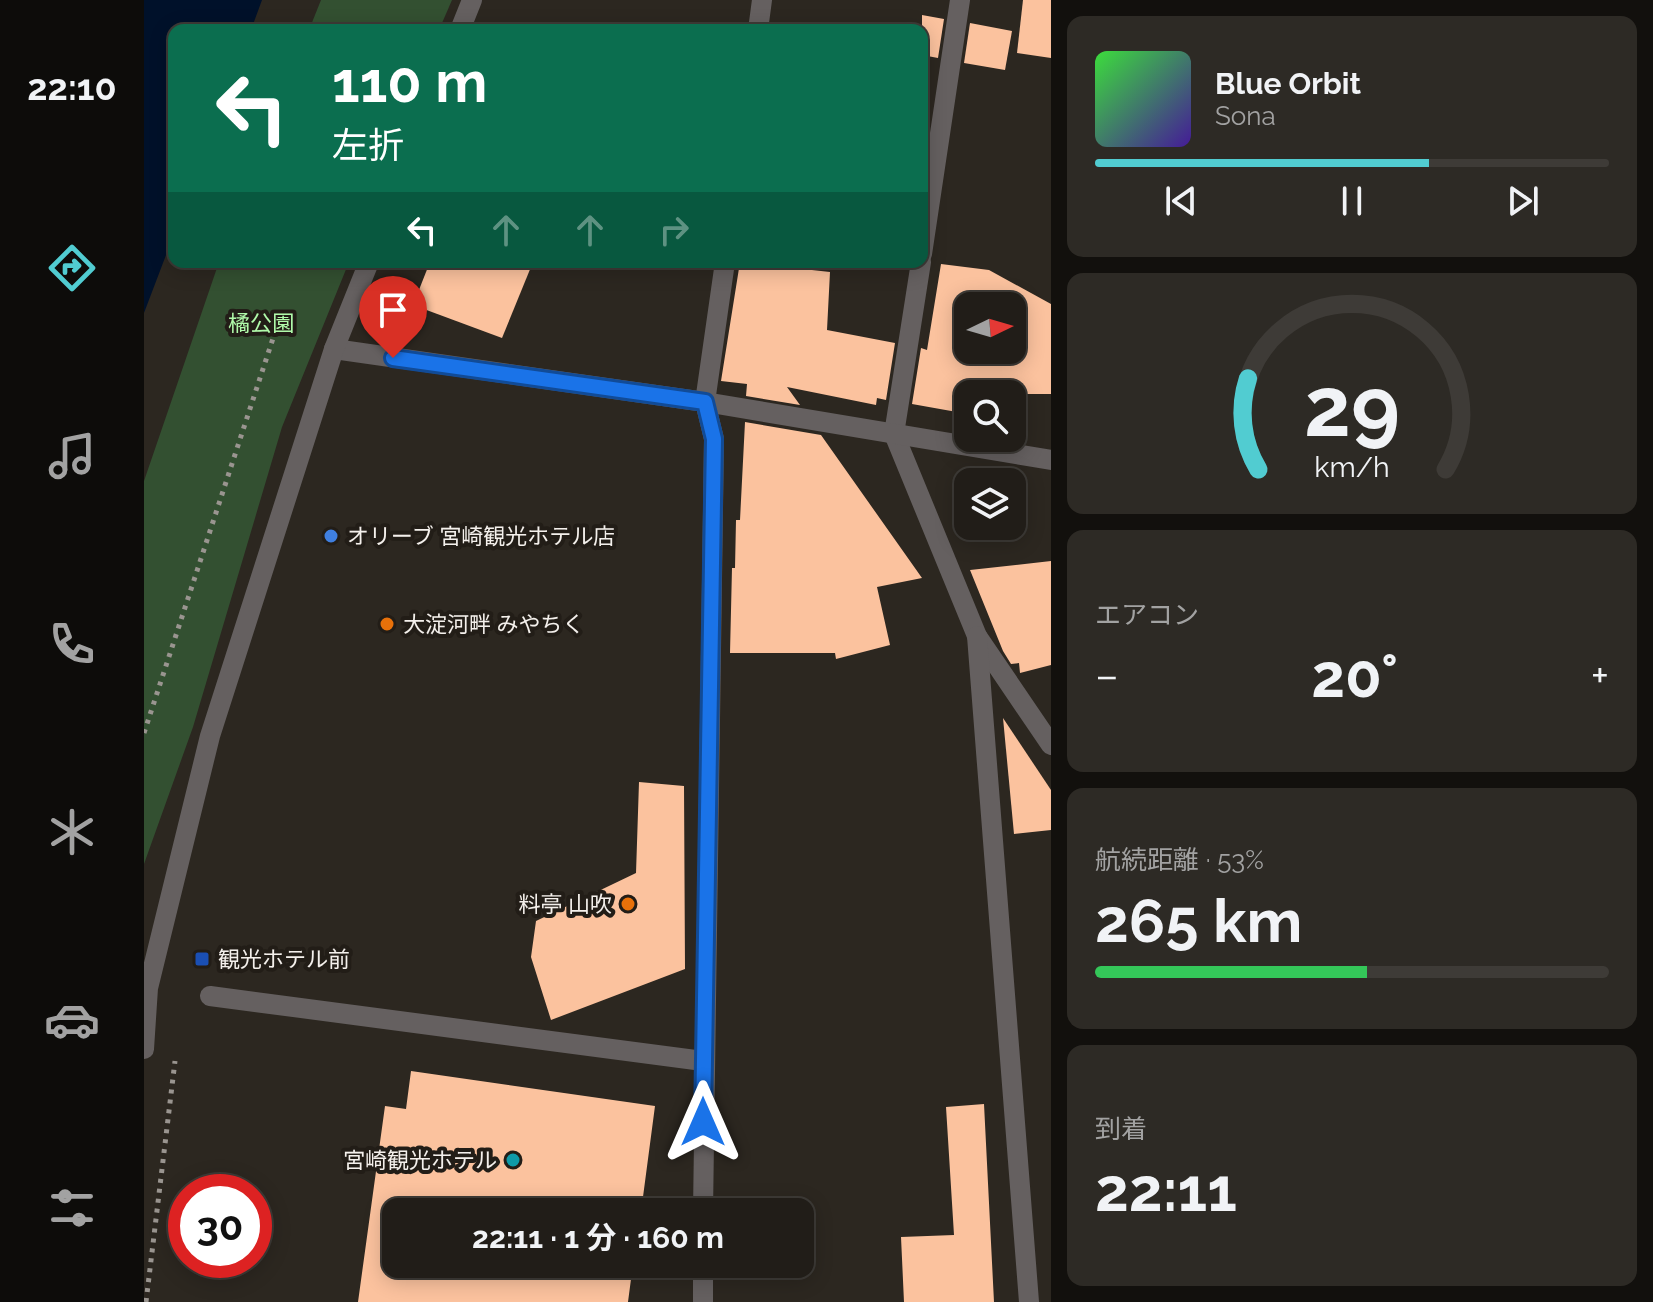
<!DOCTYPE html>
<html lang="ja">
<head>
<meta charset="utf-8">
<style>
  body { margin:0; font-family:Raleway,"Noto Sans JP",sans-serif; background:#2d2a25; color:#f1f3f6; height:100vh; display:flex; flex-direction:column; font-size:30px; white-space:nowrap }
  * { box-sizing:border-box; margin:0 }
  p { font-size:26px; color:#a2a2a2 }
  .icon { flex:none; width:44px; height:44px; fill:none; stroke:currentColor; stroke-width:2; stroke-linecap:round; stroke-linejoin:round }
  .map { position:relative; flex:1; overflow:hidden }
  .side { display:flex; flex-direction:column; gap:16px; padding:16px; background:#12100d; width:602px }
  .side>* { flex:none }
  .guide { position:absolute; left:24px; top:24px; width:760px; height:244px; border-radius:16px; box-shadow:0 4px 20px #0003,0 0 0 2px #3e3b37; background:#0b6e4f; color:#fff; overflow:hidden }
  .needle { width:52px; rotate:85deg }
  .controls { position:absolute; left:810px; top:292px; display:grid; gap:16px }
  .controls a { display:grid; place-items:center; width:72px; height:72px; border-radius:16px; background:#211d18; box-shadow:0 4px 20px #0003,0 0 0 2px #3e3b37; font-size:40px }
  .speed { position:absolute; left:24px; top:1174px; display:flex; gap:16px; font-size:40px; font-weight:700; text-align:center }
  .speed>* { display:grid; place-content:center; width:104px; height:104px; border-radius:50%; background:#211d18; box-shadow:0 4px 20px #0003,0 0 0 2px #3e3b37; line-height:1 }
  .speed .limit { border:12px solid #d22; background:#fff; color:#111 }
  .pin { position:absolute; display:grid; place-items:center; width:68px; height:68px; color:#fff; margin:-82px -34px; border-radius:50% 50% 50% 0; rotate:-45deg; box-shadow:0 0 8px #0007 }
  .pin .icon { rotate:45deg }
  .me { position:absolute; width:88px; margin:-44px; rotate:0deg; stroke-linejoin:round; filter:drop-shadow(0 0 6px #0008) }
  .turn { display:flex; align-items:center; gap:28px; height:168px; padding:0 32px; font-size:36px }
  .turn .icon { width:104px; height:104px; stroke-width:2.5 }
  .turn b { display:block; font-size:56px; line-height:68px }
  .lanes { display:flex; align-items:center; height:76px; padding:0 32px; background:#0003; justify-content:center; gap:40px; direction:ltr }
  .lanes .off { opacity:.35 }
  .big { font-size:60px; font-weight:700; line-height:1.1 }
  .side .widget { flex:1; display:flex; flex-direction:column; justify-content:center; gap:12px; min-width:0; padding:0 28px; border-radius:16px; background:#2d2a25 }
  .side .dial { align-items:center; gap:0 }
  .dial svg { height:208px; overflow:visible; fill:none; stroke:#3e3b37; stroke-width:7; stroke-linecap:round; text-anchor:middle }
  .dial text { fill:#f1f3f6; stroke:none }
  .song { display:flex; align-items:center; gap:24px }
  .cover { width:96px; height:96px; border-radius:12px; background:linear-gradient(135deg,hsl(120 70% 55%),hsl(260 70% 35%)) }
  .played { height:8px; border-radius:4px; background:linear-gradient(90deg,#51ccd1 65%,#3e3b37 65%) }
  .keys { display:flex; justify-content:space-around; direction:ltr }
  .heat { display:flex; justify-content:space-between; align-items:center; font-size:44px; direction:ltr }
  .charge { height:12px; border-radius:6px; background:linear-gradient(90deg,#34c759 53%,#3e3b37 0) }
  .trip { position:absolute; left:238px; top:1198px; width:432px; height:80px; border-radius:16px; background:#211d18; box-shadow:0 4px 20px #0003,0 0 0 2px #3e3b37; font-weight:700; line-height:80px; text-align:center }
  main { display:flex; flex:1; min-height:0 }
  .tabs { display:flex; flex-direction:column; width:144px; justify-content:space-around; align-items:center; background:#0d0c0a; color:#a2a2a2 }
  .tabs .icon { width:56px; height:56px }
  .tabs .on { color:#51ccd1 }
  .tabs b { font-size:36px; color:#f1f3f6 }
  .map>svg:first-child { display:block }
  .green { fill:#335031 }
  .water { fill:#00112a }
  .building { fill:#fbc29e; fill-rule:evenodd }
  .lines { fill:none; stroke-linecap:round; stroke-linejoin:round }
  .path { stroke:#9a9590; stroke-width:5; stroke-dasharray:4 6; stroke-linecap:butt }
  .minor { stroke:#656060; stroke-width:20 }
  .route-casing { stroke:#114b97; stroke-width:20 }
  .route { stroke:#1a73e8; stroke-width:14 }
  .shop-dot { fill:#3f7fe0; stroke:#221d17; stroke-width:3 }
  .food-dot { fill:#e8710a; stroke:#221d17; stroke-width:3 }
  .transit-dot { fill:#1a4fb4; stroke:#221d17; stroke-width:3 }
  .culture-dot { fill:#0f9aa8; stroke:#221d17; stroke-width:3 }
  .labels { text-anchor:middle; stroke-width:8; stroke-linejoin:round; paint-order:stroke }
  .park-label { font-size:22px; fill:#b0faaa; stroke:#221d17 }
  .poi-label { font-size:22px; fill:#f4f0ec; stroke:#221d17; text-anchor:start }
</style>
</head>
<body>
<main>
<nav class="tabs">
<b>22:10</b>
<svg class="icon on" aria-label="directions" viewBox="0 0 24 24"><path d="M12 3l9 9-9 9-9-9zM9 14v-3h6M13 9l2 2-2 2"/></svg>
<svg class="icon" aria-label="music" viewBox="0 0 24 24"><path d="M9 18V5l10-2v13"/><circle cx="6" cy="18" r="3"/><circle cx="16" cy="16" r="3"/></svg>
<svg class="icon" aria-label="phone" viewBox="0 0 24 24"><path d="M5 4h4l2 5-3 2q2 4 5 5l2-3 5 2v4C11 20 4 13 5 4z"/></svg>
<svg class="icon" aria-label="climate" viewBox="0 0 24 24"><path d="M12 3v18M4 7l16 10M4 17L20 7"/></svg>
<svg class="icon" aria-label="car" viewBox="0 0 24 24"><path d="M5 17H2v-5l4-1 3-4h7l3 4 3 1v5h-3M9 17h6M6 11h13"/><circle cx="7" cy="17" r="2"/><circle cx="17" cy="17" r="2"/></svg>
<svg class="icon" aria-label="filters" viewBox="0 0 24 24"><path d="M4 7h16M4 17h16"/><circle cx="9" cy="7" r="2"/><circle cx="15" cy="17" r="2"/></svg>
</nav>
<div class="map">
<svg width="907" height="1302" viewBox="0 0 907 1302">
  <rect width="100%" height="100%" fill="#2c2720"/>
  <g class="green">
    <path d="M177,0H308L295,30H165Z"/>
    <path d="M75,262H205L138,427L49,727L0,864V481Z"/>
  </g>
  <path class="water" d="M0,0H118L107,30H30V234L0,313Z"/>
  <g class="building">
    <path d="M879,0H907V58L873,53Z"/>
    <path d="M778,15L800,19L794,58L778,55Z"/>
    <path d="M826,23L868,31L861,70L820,63Z"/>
    <path d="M286,262H389L358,338L269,305Z"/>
    <path d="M596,262L686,272L683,330L751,343L742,400L733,398L732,405L643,387L656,405L602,396L603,384L577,381Z"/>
    <path d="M797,264L845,270L907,304V394H824V414L768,404L777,348L783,350ZM824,306H868V350H824Z"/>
    <path d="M601,422L677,435L778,578L733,587L746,645L692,659L691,653H586L588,568H591L592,520H596Z"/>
    <path d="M907,561V665L876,673L875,663L867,664L859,651L826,570Z"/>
    <path d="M859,718L907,790V830L870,834Z"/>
    <path d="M495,782L540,786L541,969L407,1020L387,957L392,921L492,873Z"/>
    <path d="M267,1071L511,1106L497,1212H252V1264H489L484,1302H214L241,1106L262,1109Z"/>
    <path d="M840,1104L850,1302H760L757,1237L810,1235L802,1107Z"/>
  </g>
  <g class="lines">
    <g class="path">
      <path d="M0,733L135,320"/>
      <path d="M2,1302L31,1061"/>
    </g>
    <g class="minor">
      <path d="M316,30L328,0"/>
      <path d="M614,30L618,0"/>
      <path d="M778,254L816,0"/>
      <path d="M777,262L750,434L833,636L907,745"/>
      <path d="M190,349L561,402L907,460"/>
      <path d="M833,636L885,1302"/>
      <path d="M66,996L559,1061"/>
      <path d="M0,1049L4,988L66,736L190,349L225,262"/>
      <path d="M559,1212L570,439L561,402L581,262"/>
      <path d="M559,1264V1302"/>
    </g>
  </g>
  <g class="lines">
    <g class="route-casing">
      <path id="route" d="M249,358L561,402L570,439L559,1122"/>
    </g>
    <use href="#route" class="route"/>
  </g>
  <circle class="shop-dot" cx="187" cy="536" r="8"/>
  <g class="food-dot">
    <circle cx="243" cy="624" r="8"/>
    <circle cx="484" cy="904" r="8"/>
  </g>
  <rect class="transit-dot" x="50" y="951" width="16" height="16" rx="4"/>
  <circle class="culture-dot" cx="369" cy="1160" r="8"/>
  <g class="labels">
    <g class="park-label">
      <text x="117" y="331">橘公園</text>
    </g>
    <g class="poi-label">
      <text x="203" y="544">オリーブ 宮崎観光ホテル店</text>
      <text x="259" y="632">大淀河畔 みやちく</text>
      <text x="468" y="912" text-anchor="end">料亭 山吹</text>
      <text x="74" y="967">観光ホテル前</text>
      <text x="353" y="1168" text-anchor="end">宮崎観光ホテル</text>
    </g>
  </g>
</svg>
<div class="controls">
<a><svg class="needle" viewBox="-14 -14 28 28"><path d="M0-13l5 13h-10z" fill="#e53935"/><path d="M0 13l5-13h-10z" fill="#a2a2a2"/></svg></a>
<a><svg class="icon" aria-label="search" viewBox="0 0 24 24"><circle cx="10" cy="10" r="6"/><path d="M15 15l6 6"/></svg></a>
<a><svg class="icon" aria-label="layers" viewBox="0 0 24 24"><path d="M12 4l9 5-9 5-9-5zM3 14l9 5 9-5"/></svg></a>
</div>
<div class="speed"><div class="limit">30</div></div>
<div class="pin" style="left:249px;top:358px;background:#d93025"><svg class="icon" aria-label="arrive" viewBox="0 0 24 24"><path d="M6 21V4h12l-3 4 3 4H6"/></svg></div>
<svg class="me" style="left:559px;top:1122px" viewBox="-20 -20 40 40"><path d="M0-17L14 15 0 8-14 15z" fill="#1a73e8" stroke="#fff" stroke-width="4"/></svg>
<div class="trip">22:11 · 1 分 · 160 m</div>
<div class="guide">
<div class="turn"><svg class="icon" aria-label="left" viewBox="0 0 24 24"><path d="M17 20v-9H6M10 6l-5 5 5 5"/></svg><div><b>110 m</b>左折</div></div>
<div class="lanes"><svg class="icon" aria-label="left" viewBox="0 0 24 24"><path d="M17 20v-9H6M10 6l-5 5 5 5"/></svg><svg class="icon off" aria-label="ahead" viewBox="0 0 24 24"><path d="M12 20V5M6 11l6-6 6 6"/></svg><svg class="icon off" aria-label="ahead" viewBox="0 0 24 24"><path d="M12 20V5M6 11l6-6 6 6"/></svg><svg class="icon off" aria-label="right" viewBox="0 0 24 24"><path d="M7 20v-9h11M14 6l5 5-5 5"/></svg></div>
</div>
</div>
<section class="side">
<div class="widget">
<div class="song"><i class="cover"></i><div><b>Blue Orbit</b><p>Sona</p></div></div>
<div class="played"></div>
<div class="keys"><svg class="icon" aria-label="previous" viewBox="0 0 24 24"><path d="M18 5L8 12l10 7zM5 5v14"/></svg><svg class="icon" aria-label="pause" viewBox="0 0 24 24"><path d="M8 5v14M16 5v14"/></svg><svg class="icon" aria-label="next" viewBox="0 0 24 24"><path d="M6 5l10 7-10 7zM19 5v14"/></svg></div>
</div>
<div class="widget dial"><svg viewBox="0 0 100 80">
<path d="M14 69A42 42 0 1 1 86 69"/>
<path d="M14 69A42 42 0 0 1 10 34" stroke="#51ccd1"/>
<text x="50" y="56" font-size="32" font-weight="700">29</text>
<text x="50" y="72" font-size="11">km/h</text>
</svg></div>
<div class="widget"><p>エアコン</p>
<div class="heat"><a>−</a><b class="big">20°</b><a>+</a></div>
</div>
<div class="widget"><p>航続距離 · 53%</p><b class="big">265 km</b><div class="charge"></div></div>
<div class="widget"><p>到着</p><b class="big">22:11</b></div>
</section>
</main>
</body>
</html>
